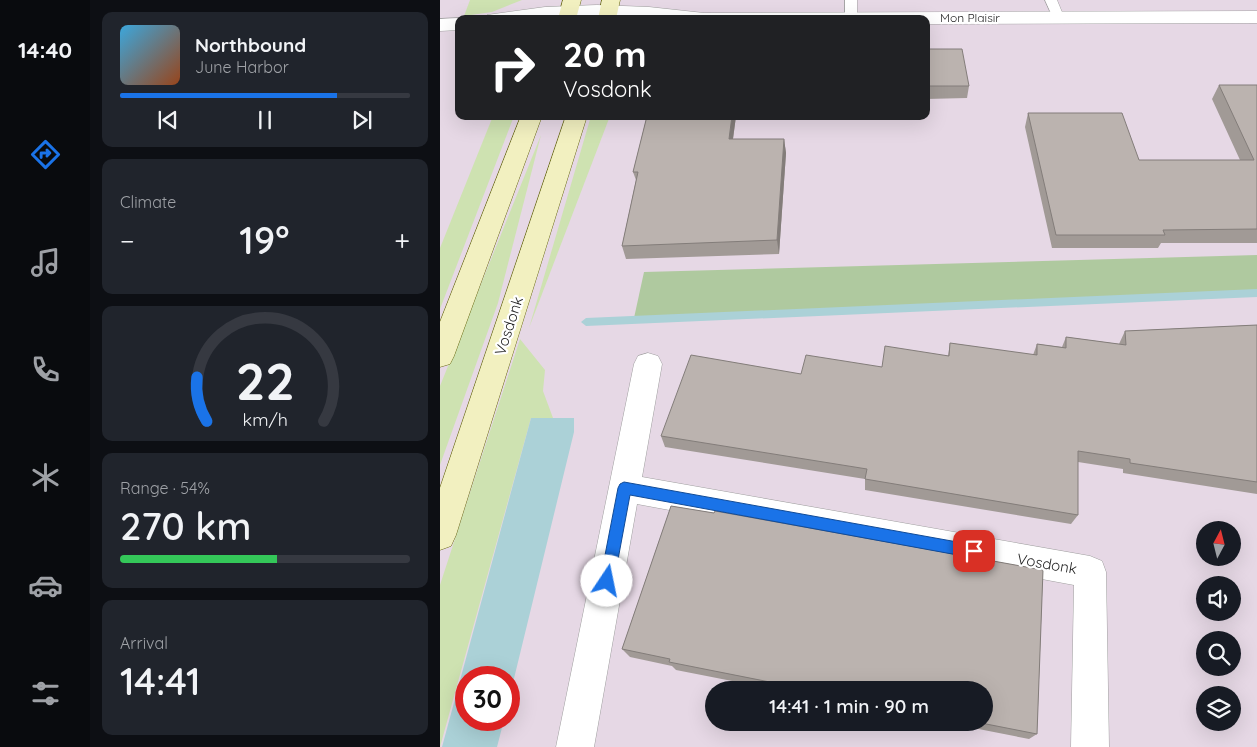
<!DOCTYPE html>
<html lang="en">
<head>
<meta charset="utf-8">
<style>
  body { margin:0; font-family:Quicksand,sans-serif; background:#20242c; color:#f1f3f6; height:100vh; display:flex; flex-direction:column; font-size:19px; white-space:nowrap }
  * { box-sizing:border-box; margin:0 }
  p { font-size:16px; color:#9ea1a6 }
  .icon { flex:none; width:28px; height:28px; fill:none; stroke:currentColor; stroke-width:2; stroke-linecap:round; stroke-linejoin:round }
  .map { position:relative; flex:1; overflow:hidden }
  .sheet { display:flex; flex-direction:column; gap:12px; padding:12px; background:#0d0f14; width:350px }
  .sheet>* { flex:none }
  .banner { position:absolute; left:15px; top:15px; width:475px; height:105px; border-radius:10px; box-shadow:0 5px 20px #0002; background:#202124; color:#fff; overflow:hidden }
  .needle { width:32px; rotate:7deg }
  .buttons { position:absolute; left:756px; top:521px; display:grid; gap:10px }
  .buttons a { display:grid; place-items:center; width:45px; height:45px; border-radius:50%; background:#171b24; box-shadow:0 5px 20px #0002; font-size:25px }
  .speed { position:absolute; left:15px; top:666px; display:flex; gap:10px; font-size:25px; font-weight:700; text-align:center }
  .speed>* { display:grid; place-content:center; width:65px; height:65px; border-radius:50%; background:#171b24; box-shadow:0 5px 20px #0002; line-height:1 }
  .speed .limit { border:8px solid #d22; background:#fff; color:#111 }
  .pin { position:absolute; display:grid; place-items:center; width:42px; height:42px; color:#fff; margin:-21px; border-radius:10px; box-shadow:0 2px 8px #0006 }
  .me { position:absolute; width:55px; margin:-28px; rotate:11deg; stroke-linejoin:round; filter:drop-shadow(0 0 4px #0008) }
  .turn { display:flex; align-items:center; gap:18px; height:105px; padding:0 25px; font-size:22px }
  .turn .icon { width:65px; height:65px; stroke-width:2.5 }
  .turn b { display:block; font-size:35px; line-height:42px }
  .big { font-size:38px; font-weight:600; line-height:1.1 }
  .sheet .tile { flex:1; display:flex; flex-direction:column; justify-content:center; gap:8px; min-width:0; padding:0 18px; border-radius:10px; background:#20242c }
  .sheet .dial { align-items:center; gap:0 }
  .dial svg { height:130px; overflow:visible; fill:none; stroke:#363941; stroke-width:7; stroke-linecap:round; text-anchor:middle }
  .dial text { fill:#f1f3f6; stroke:none }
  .song { display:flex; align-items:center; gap:15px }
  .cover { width:60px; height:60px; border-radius:8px; background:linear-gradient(135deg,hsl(200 70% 55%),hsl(20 70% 35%)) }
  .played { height:5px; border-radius:2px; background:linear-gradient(90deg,#1a73e8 75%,#363941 75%) }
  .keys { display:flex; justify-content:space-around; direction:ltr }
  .heat { display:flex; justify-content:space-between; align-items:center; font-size:28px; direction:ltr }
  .charge { height:8px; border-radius:4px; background:linear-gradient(90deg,#34c759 54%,#363941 0) }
  .trip { position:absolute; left:265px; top:681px; width:288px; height:50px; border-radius:25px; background:#171b24; box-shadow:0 5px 20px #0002; font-weight:600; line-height:50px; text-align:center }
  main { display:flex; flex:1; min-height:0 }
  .tab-bar { display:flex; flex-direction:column; width:90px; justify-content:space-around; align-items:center; background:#090b0e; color:#9ea1a6 }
  .tab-bar .icon { width:35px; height:35px }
  .tab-bar .active { color:#1a73e8 }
  .tab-bar b { font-size:22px; color:#f1f3f6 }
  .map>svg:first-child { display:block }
  .industrial { fill:#e6d8e5; fill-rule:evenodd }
  .grass { fill:#cee2b1 }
  .forest { fill:#afc99f }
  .water { fill:#abd1d7 }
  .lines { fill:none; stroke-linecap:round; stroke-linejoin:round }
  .stream { fill:#abd1d7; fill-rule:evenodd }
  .lane-casing { stroke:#9f9f9f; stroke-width:1 }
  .street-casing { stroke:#9f9f9f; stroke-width:1 }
  .secondary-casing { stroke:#676911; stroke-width:1 }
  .lane { fill:#fff; fill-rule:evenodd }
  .street { fill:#fff; fill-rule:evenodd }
  .secondary { fill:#f2f0c0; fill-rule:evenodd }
  .wall { fill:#a19a96 }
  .shaded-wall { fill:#837d7a }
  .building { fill:#bbb3af; stroke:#837d7a }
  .route { fill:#1a73e8; stroke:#114b97 }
  .labels { text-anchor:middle; stroke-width:4.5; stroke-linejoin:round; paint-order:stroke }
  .far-street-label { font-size:12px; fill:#1e1e1e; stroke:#fff }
  .street-label { font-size:15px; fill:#1e1e1e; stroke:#fff }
</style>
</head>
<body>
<main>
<nav class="tab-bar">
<b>14:40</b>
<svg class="icon active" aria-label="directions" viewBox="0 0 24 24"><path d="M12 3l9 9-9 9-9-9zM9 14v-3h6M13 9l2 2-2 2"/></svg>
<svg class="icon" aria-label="music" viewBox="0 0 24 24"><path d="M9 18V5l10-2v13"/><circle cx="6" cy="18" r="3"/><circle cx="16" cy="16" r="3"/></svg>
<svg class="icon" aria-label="phone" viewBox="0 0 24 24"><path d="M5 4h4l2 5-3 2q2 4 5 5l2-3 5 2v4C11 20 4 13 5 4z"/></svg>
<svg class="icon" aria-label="climate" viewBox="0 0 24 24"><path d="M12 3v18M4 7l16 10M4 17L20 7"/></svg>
<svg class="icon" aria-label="car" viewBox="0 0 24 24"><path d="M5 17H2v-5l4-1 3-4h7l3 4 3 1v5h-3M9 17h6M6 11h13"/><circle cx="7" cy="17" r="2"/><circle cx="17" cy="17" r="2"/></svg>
<svg class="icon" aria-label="filters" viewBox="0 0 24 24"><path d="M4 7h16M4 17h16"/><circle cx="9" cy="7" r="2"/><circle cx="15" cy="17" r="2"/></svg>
</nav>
<section class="sheet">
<div class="tile">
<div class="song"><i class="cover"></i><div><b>Northbound</b><p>June Harbor</p></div></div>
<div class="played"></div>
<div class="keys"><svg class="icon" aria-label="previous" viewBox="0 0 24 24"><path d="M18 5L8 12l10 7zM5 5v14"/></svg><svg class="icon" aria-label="pause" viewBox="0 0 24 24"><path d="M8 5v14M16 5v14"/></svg><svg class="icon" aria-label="next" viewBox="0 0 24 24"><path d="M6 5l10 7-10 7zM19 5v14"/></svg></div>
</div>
<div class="tile"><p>Climate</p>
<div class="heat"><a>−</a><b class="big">19°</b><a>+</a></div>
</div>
<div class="tile dial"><svg viewBox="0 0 100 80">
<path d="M14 69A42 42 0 1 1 86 69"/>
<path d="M14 69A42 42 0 0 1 8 42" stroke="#1a73e8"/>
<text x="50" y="56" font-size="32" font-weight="700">22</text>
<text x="50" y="72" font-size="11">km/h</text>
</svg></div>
<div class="tile"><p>Range · 54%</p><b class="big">270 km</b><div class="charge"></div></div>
<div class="tile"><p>Arrival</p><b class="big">14:41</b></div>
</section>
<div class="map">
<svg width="817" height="747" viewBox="0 0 817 747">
  <rect width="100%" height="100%" fill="#eeebe6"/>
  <path class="industrial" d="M0,0H817V747H0ZM19,19H486V116H19ZM765,530H792V558H765ZM765,585H792V612H765ZM765,640H792V668H765ZM26,678H69V720H26ZM274,690H544V722H274ZM765,695H792V722H765Z"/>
  <g class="grass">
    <path d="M30,0H82L52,12L24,16Z"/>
    <path d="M53,116H74L0,309V248Z"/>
    <path d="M151,116H170L89,328Z"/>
    <path d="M101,135L58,303L0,465V386Z"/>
    <path d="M80,339L105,370L103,391L113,418H91L0,747V585Z"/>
  </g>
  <path class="forest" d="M817,255V293L194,318L204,272Z"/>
  <path class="water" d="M91,418H134V432L69,699V678H26V720H64L57,747H2Z"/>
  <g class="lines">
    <path class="stream" d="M817,289V297L146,326L141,322L146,318Z"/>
    <g class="lane-casing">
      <g id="lane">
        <path d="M405,0H417V19L405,18Z"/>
        <path d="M605,0H617L624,17L622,20H614Z"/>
      </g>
    </g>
    <g class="street-casing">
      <g id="street">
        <path d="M157,5L209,7L264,13L817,11V23L486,24V19H217L157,16L45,19L47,15L105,7Z"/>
        <path d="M19,18V30L0,31V19Z"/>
        <path d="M208,353L218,356L222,364L202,477L650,556L662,561L666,572L669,747H631L634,585L197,504L154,747H116L194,364L198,356Z"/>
      </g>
    </g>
    <g class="secondary-casing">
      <g id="secondary">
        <path d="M123,0H141L136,19H118Z"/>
        <path d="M162,0H180L176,19H158Z"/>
        <path d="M81,116H102L14,356L10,364L0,367V322Z"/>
        <path d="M126,116H147L16,535L11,546L0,550V488Z"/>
      </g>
    </g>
    <use href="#lane" class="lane"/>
    <use href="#street" class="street"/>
    <use href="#secondary" class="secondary"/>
  </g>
  <g class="wall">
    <path d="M486,49L529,86L527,98L486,99Z"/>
    <path d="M779,85H817V243H721L718,248H612L585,127L588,113L699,160H800L772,99Z"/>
    <path d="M207,116H296L293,139H344L346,153L339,254L186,259L182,246L196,180L193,172Z"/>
    <path d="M817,325V494L683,473V469L638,462V515L631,524L425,490V479L225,447L221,436L361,374L442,367L508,356L510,343L593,355L597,344L622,347L626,337L679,344L685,331Z"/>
    <path d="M231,506L274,513L275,511L603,570L597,734L589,739L503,722H544V690H338L236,670L232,666L190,657L182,649Z"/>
  </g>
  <g class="shaded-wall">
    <path d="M292,116H296L291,153L289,139Z"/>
    <path d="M344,139L346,153L339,254L337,240Z"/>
  </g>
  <g class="building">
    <path d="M486,49H522L529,86H486Z"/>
    <path d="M779,85H817V229L723,230L725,235H616L588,113H682L699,160H814Z"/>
    <path d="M207,116H292L289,139H344L337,240L182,246L198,172H193Z"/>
    <path d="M817,325V482L690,463V459L638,451V515L425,479L427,469L221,436L251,355L361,374L366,355L442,367L445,346L509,356L510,343L597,355V344L626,348V337L686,345L685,331Z"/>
    <path d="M231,506L274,513L275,511L603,570L597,734L536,722H544V690H370L229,662L230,659L182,649Z"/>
  </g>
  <path class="route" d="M184,482L534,545L538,547L540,551L538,556L534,558L190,495L174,581L172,585L167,587L162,585L160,581L178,488L180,484Z"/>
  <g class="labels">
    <g class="far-street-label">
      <text x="530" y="22">Mon Plaisir</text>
    </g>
    <g class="street-label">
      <text transform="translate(69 326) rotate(-72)" y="5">Vosdonk</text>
      <text transform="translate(607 564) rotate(10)" y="5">Vosdonk</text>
    </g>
  </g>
</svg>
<div class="buttons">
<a><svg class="needle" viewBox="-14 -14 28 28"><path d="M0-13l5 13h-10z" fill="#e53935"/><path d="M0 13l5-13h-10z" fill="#9ea1a6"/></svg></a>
<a><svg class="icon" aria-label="sound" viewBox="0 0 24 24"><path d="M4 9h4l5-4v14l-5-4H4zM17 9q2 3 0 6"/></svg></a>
<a><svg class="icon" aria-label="search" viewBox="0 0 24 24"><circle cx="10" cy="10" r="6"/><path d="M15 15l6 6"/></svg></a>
<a><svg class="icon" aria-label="layers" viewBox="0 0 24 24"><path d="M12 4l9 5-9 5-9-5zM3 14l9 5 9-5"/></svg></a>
</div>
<div class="speed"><div class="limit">30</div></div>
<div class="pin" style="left:534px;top:551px;background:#d93025"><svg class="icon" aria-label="arrive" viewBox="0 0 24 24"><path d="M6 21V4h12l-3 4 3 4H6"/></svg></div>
<svg class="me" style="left:167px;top:581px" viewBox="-20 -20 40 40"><circle r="19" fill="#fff"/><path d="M0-13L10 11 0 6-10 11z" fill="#1a73e8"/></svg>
<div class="trip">14:41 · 1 min · 90 m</div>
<div class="banner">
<div class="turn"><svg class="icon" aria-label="right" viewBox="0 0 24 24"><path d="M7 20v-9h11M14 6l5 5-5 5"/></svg><div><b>20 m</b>Vosdonk</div></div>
</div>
</div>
</main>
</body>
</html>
